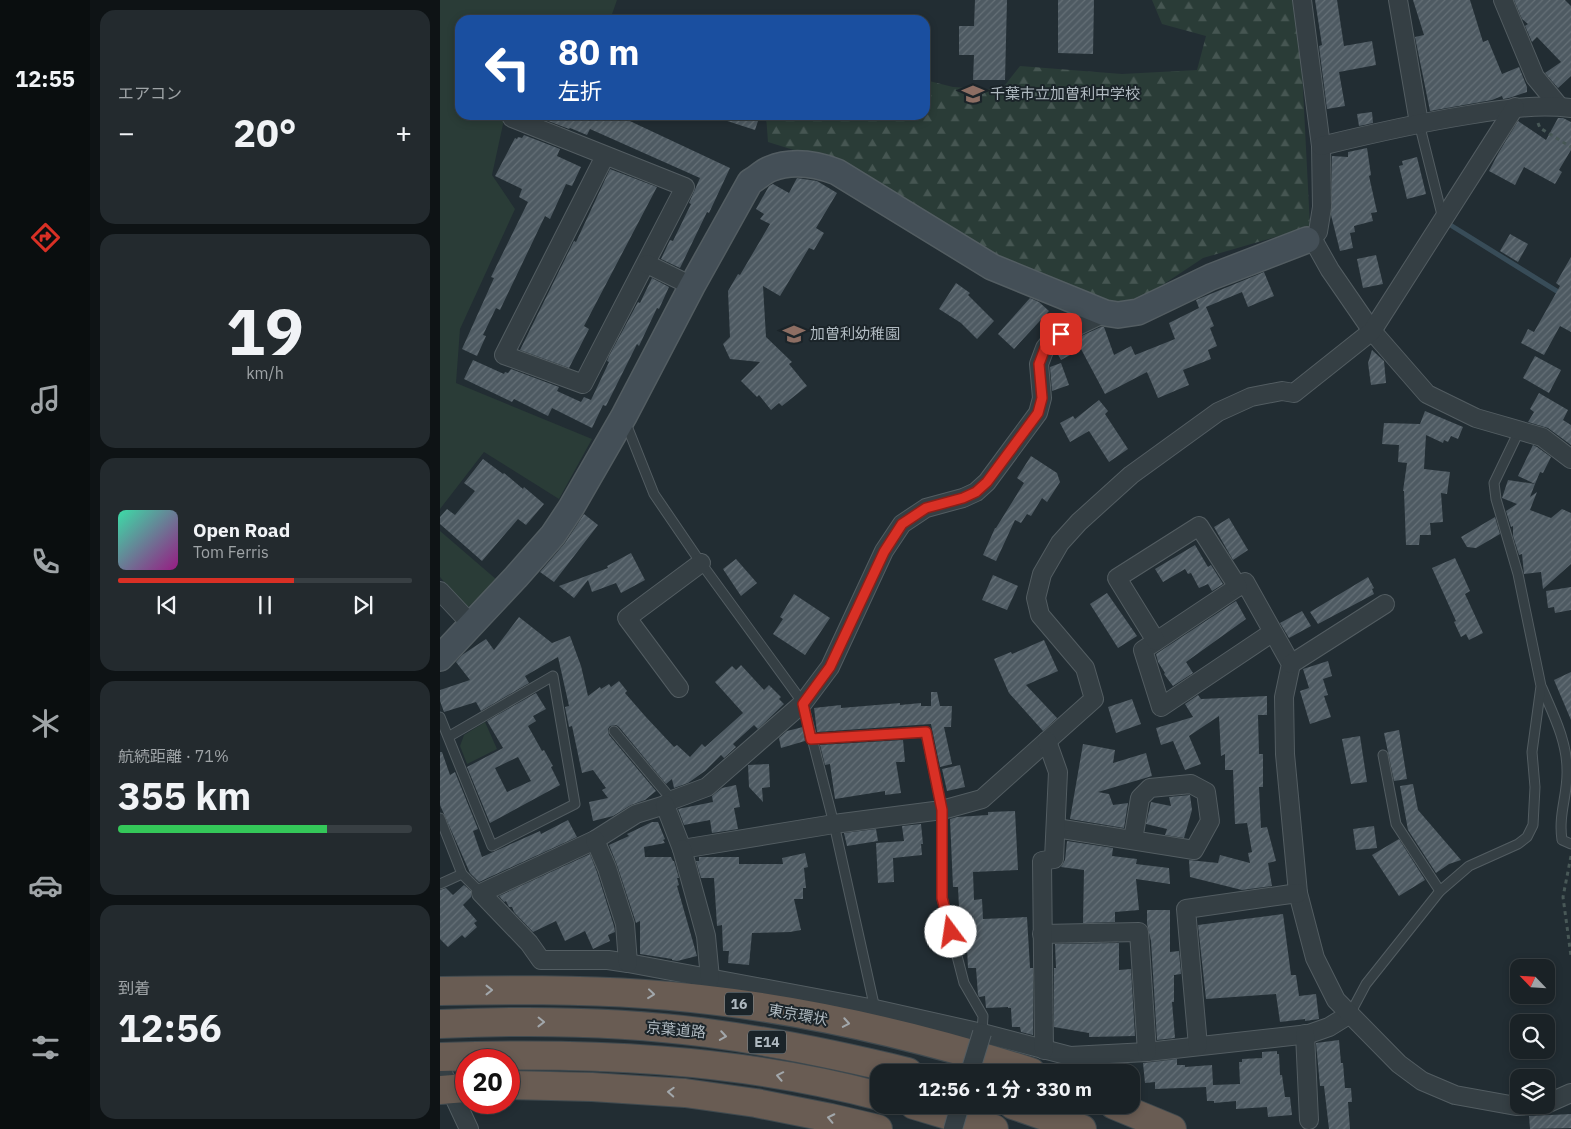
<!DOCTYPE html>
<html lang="ja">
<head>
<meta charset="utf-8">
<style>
  body { margin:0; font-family:"IBM Plex Sans","Noto Sans JP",sans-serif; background:#232a2e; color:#f1f3f6; height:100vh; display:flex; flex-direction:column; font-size:19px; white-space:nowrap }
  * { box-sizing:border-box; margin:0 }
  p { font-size:16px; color:#9fa4a7 }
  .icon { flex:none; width:28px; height:28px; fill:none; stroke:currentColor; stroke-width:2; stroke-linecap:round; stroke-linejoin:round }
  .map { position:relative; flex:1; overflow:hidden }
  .side { display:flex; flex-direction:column; gap:10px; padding:10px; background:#0e1315; width:350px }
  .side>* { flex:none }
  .hud { position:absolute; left:15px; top:15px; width:475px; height:105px; border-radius:15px; box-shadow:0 2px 8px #0003,0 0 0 1px #383f43; background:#1a4fa0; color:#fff; overflow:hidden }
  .needle { width:32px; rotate:295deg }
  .controls { position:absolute; left:1070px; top:959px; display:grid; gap:10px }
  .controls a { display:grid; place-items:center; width:45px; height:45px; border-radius:10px; background:#1a2226; box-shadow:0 2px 8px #0003,0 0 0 1px #383f43; font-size:25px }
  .speed { position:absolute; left:15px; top:1049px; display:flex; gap:10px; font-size:25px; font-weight:700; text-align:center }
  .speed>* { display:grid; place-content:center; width:65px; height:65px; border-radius:50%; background:#1a2226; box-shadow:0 2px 8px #0003,0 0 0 1px #383f43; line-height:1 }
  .speed .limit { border:8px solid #d22; background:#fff; color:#111 }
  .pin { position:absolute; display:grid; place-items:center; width:42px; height:42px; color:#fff; margin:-21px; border-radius:10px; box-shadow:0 2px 8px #0006 }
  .me { position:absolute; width:55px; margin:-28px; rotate:346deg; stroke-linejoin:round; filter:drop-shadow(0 0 4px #0008) }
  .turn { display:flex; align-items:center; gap:18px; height:105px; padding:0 20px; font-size:22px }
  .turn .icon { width:65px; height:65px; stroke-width:2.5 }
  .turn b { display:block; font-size:35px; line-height:42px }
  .big { font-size:38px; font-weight:700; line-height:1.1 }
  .side .card { flex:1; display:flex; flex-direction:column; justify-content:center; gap:8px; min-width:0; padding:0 18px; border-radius:15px; background:#232a2e }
  .side .dial { align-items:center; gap:0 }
  .dial b { font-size:65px; line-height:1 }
  .song { display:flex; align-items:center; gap:15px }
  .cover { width:60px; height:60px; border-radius:8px; background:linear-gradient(135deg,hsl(160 70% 55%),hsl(310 70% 35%)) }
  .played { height:5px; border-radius:2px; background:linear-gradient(90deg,#d93025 60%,#383f43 60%) }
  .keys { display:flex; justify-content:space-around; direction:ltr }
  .heat { display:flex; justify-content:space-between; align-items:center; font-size:28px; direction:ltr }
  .charge { height:8px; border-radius:4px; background:linear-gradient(90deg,#34c759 71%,#383f43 0) }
  .trip { position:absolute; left:430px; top:1064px; width:270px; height:50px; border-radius:15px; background:#1a2226; box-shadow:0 2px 8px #0003,0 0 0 1px #383f43; font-weight:700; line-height:50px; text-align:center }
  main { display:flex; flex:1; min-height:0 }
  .dock { display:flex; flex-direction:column; width:90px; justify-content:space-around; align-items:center; background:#0a0e0f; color:#9fa4a7 }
  .dock .icon { width:35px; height:35px }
  .dock .current { color:#d93025 }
  .dock b { font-size:22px; color:#f1f3f6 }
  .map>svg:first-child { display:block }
  .forest { fill:url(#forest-firs) }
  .park { fill:#2a3c37 }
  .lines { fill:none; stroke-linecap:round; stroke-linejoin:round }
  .stream { stroke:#384c58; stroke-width:5 }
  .building { fill:url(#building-hatch); fill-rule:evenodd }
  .lane-casing { stroke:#535d62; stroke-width:11 }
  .street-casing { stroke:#535d62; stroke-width:20 }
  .secondary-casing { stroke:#535d62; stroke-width:28 }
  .highway-casing { stroke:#404a4f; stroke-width:30 }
  .path { stroke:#485857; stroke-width:3; stroke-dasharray:4 4; stroke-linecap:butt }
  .lane { stroke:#353f44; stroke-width:9 }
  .street { stroke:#353f44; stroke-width:18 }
  .secondary { stroke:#444f57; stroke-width:25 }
  .highway { stroke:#695c53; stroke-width:28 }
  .street-bridge-casing { stroke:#535d62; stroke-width:20; stroke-linecap:butt }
  .street-bridge { stroke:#353f44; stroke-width:18 }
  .oneway { stroke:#a2a7ab }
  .route-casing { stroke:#8d1f18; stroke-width:12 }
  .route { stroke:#d93025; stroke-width:9 }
  .labels { text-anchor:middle; stroke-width:4; stroke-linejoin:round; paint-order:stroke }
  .shield { fill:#1b2429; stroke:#838d93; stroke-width:1 }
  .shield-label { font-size:14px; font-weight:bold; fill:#b0bac1 }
  .poi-label { font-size:15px; fill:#b0bac1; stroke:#1b2429; text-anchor:start }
  .street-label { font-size:15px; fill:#b0bac1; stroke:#1b2429 }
</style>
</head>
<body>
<main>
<nav class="dock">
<b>12:55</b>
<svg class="icon current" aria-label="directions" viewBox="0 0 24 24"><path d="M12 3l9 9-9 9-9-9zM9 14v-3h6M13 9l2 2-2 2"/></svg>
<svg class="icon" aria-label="music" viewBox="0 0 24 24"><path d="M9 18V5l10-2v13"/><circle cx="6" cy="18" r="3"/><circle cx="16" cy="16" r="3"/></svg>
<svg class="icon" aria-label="phone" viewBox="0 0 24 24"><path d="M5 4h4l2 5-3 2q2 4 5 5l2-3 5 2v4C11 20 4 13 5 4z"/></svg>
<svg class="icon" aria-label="climate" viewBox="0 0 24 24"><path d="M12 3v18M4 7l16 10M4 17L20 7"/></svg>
<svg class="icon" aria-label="car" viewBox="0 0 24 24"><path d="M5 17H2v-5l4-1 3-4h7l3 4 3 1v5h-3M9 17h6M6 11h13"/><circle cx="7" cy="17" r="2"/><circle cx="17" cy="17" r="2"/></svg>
<svg class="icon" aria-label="filters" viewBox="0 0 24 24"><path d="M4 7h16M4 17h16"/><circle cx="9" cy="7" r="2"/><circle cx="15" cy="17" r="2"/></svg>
</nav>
<section class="side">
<div class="card"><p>エアコン</p>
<div class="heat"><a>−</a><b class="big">20°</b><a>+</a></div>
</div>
<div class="card dial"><b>19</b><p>km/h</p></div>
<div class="card">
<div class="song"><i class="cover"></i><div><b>Open Road</b><p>Tom Ferris</p></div></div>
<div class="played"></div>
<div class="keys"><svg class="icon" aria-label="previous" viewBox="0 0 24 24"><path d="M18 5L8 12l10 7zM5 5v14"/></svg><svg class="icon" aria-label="pause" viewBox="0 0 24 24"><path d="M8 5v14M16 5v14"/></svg><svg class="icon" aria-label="next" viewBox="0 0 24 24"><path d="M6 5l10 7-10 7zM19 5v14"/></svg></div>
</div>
<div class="card"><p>航続距離 · 71%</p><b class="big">355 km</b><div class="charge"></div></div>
<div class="card"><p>到着</p><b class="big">12:56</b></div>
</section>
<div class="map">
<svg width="1131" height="1129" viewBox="0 0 1131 1129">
  <defs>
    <pattern id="forest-firs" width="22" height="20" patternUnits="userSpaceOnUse" patternTransform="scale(1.25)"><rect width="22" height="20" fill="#2a3c37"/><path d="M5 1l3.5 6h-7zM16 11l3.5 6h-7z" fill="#465652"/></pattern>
    <pattern id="building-hatch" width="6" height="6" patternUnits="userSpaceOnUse" patternTransform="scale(1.25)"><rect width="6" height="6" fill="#4e5a62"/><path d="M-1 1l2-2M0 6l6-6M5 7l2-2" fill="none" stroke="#657077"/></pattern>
  </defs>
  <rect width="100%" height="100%" fill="#222d33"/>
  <path class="forest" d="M712,0H854L861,50L870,227L763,258L694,304H654L560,260L373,156L328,142L326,115H485V80L513,87L561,90L580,66L682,74L757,70L766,36L722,24Z"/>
  <g class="park">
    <path d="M0,0H177L170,20H20V115H65L52,175L75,209L20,329L16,383L152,439L119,499L44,452L0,509Z"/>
    <path d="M0,531L57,580L27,608L0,577Z"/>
    <path d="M45,722L57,749L27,764L20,746L24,735Z"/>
  </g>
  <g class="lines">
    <path class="stream" d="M1012,226L1131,300"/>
  </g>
  <g class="building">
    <path d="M535,0H567L565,80H533L534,55H519V26H534Z"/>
    <path d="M618,0H654L653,54L618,53Z"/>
    <path d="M875,0H897L904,46L932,41L936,65L899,72L905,106L887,109L879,46L882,45Z"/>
    <path d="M973,0H1030L1043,42L1048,40L1062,74L1079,67L1087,87V92L1069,98L1063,99L1062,96L1052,100L990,111L975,37L984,35Z"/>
    <path d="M1074,0H1125L1131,6V76L1118,88L1105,73L1121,62L1097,37L1092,42L1085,26L1088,24L1082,19Z"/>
    <path d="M932,112L933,123L919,126L917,114Z"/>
    <path d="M103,115H177L290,168L269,213L267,212L240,268L221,259L230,240L233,241L251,204L249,203L260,178L150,129L147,135L130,128L129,129L108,121L110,118Z"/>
    <path d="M278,115H320L315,130L278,118Z"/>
    <path d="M1118,118H1123L1131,122V150L1119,170L1122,172L1115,184L1084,167L1075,185L1049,171L1059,152L1078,121L1106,140Z"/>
    <path d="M84,135L120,149L117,156L141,167L132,186L126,184L110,219L105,216L60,310L56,308L43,335L46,336L37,356L22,349L54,278L51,277L88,202L79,197L82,189L55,176L75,138L77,139L78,137L82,138Z"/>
    <path d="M927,148L931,175L929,176L937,212L931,213L933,221L914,226L915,232L910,233L913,248L900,251L891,215L892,156L908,157V152Z"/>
    <path d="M977,157L986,194L967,199L959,166L963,165L962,161Z"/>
    <path d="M170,169L217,187L144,326L149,329L129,368L80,350L134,241L136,242Z"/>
    <path d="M357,178L377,181L397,193L376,228L384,233L374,250L369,248L340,296L323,286L326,337L352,362L349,364L367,386L342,406L339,403L331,410L319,395L317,397L301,381L320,362L290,359L283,344L290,337L288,291L298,274L300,275L330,224L320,219L324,214L316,209L329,186L333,184L349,193Z"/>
    <path d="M1070,234L1088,244L1078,262L1060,251Z"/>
    <path d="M936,255L943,284L923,288L917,259Z"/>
    <path d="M1131,257V332L1120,326L1104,355L1081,343L1088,329L1094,332L1120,286L1116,283Z"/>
    <path d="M824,272L834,296L808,307L802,292L766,307L774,326L770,328L777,346L768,350L771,359L743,370L749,385L718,398L707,372L665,394L641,349L621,360L616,351L626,343L661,327H664L674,355L691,346L695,355L735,339L729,323L759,308L756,300Z"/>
    <path d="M212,278L229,287L219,309L217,308L199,346L197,344L166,406L163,405L152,428L112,408L108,416L74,399L72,402L24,379L33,360L64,374L65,372L68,373L71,369L119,387L117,391L141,402L144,397L151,400L169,362L167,361L169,356L198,302L200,303Z"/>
    <path d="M516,283L530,293L528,295L554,321L537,339L521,323L499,309Z"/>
    <path d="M590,298L599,302L609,311L574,349L558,334Z"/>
    <path d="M932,350L944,361L946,383L931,385L928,363Z"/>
    <path d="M1095,356L1121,370L1109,393L1083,378Z"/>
    <path d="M621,363L629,385L612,391L610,367Z"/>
    <path d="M1099,393L1128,410L1123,420L1131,425V445L1108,428L1088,422L1094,412L1090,409Z"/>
    <path d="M659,400L668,411L665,414L688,449L669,462L649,431L630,442L620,423L633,416L635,419Z"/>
    <path d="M985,411L1023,427L1018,439L1011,436L1008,442L1004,440L1003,443L986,435L984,469L1010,472L1007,494L1001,493L1003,522L990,523L991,535H980L979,545H966L964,491H963L967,463L958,462L959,445L942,444L944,423L980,424Z"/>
    <path d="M1093,445L1097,447L1111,457L1103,473L1100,472L1095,484L1078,476Z"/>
    <path d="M591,456L617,473L620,482L607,502L602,498L591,516L587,514L581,523L575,520L556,561L543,555L555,528H556L584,483L577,478Z"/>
    <path d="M43,459L63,474L64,473L83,489L84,487L104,504L86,525L78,519L42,561L0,524V517L7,509L15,515L35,491L24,483Z"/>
    <path d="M1068,480L1095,484L1090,497L1097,492L1090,510L1111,518L1122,509L1131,513V564L1103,589L1101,572L1084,574L1082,554L1079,555L1073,536V526L1071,527L1066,511L1077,504L1062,498Z"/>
    <path d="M144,514L158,525L114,582L100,572L125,543Z"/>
    <path d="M1055,517L1060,534L1036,548L1027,547L1021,537Z"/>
    <path d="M789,518L808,550L793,560L774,527Z"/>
    <path d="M755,545L768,567L771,565L783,584L772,591L768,584L759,588L751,573L748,574L745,569L723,582L715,569Z"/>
    <path d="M191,553L205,580L181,593L176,583L152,592L148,580L134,598L119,586L168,568L167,566Z"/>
    <path d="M1015,558L1030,591L1025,594L1043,633L1029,640L1026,634L1021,637L1014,622L1016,621L992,568Z"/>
    <path d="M296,559L317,583L301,596L283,569Z"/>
    <path d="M553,575L578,586L567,610L542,600Z"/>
    <path d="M928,577L934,588L932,589L934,594L878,624L870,612Z"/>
    <path d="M1131,587V610L1115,613L1114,607L1108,608L1106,591Z"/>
    <path d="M667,593L697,636L678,648L650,604Z"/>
    <path d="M354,594L390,618L365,655L333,634L343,619L340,617Z"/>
    <path d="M796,601L806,619L746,662L753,673L733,686L724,674L725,673L718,662L716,654Z"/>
    <path d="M862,611L871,626L849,638L840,623Z"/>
    <path d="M79,617L112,643L130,636L141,666L148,696L160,687L161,689L169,684L171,687L179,681L187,691L185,693L205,716L234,747L237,745L250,757L262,744L265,747L303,713L275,682L292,666L296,670L301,665L324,690L329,685L341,697L339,699L344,704L318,729L314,725L293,744L296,747L284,758L281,755L265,771L248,783L234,788L232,779L226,784L179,727L176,725L170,726L168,729L169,735L216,791L205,800L191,805L173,816L153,821L149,802L168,798L162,790L166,788L153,770L142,773L132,726L129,727L125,707L129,706L118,657L85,676L89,683L41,711L36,702L4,712L0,701V690L30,680L16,662L22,655L46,639L54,650Z"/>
    <path d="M604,640L618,671L586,685L617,718L603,731L569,693L554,659L571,652L572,654Z"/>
    <path d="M888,661L892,676L883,679L888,695L884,696L891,717L870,724L860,691L869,688L863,669Z"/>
    <path d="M1131,672V720L1114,680Z"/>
    <path d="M491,692H497L500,706H512L511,727H504L512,764L500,767L491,724L377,732L374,708L401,705V708L460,703V705L481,703V706H491Z"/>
    <path d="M96,693L106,709L93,716L96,721L88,726L102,751L104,750L113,766L111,767L120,785L50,823L27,767L63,748L47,721ZM78,757L91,781L67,792L55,768Z"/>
    <path d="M758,695L761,699L827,696V715H818L819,754H823V787H819L821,828L827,827L836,861L828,863L832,886L802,890L750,877L749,860L778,863L780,855L810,863L808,853L812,852L807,823L795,824L793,770H785V754L781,756L779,716L749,736L761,764L745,770L733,741L721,745L716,728L753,717L745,704Z"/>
    <path d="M692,699L701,724L676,733L668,707Z"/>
    <path d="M363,727L365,741L341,748L339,738L347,731Z"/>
    <path d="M959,730L967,779L954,781L944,733Z"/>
    <path d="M920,736L927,782L911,784L902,739Z"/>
    <path d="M463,740L465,762H456L461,793L445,795V791L395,799L390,764L385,765L380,745Z"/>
    <path d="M643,744L675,750L673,763L706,753L712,776L658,792L669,794L673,805L688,803L684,828L630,819Z"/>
    <path d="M0,752H2L10,775L15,772L38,829L33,831L42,857L100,831L101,834L128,820L137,837L39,882L30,873L0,805Z"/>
    <path d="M329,764L330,787L322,788L323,802L309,787L308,765Z"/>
    <path d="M520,765L525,787L507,791L502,769Z"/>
    <path d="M973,784L978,810L1021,860L1009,864L996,873L968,830L960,786Z"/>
    <path d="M296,785L300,807L294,808L298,829L272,833L270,820L244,825L238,809L273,802L272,796L282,788Z"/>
    <path d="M750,795L752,810L744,838L725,835L727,829L706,824L711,802L731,806L729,797Z"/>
    <path d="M575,811L578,870L533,872L534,900L542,899L543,919L587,917L590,968H593V1035L581,1032L580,1027H572L571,1008H568V1007L546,1008L545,996L539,997L538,995L536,968H528L526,927L520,928L518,887H513L510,819L517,817L548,815V812Z"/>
    <path d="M212,822H218L225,839L223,840L225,843L204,847L205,857H231L233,861H234L239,878H237L239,885L237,886L257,956L237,961L232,960V959L200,954V921L196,923L177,865L169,845L189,836L187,834Z"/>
    <path d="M481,824L483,844H481L482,855L453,858L454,882L438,883L436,843L464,841L462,826Z"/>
    <path d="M934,826L937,848L916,850L913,829Z"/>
    <path d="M436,829L438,841L407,846L404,833Z"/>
    <path d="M959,839L985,880L959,896L932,855Z"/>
    <path d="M627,841L673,848L672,856L697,859L696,864L729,868L730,884L696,879L699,910L675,912V922L643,923L644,870L621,867L625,860Z"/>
    <path d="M365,853L368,867L364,868L366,888H363V899H354L361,930L350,932L312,933L309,965L288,963L289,951H283L282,925L277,926L274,878H261L256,861H259V857H299V864H343L342,858Z"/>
    <path d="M150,854L157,872L174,926L175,932L168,935L170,941L153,949L145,931L125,941L116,921L93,932L74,912L72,907H69L66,901L64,902L59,896Z"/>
    <path d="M24,885L31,891V897L23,905L37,921L34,923L37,927L25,938L22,935L8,947L0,939V890L6,888L13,895Z"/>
    <path d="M707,910H730V952L739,951L741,974L734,975V1002H732L735,1038L717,1040L711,941L707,924Z"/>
    <path d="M843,914L851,975H856L859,996L876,994L879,1019L865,1021V1019L840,1022L836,994L766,999L758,925Z"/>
    <path d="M679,943V970L691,969L695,1036L649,1037V1033L614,1027V968H616L615,944Z"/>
    <path d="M899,1040L901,1063H903L905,1088H911L912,1102H908L910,1129H889L884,1086H880L876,1043Z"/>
    <path d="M837,1051V1054H839L840,1075H842L845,1097H850L852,1115L828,1117L827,1107L796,1109V1101L774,1103V1101H767L766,1087L715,1089V1082L705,1083L703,1063L737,1059V1065H745V1067L772,1065L773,1085L800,1084L799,1062H802V1059L822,1058V1052Z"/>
    <path d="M1131,1114V1128L1090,1129L1089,1116Z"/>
  </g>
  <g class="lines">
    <g class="lane-casing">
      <g id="lane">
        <path d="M979,123L1003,219"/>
        <path d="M185,421L214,494L261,563L363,703L394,824L435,1009"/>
        <path d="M1102,688C1113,714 1127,741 1127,770C1128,794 1118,814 1122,840L1131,844"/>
        <path d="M0,717L52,846L135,804L113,676L8,737"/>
        <path d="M174,731L232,800"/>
        <path d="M371,739L486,732L502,810V898L524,983L543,1016L542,1033"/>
        <path d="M943,755L956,824L1000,891"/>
        <path d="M0,818L22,874L41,893"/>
        <path d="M0,884L22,874"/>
        <path d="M910,1014L926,984L1000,891L1029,866L1078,844L1087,837L1093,825L1095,787L1092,752L1101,686L1078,574L1056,499L1054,483L1079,431"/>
      </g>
    </g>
    <g class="street-casing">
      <g id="street">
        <path d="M862,0L881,146L882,207L878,232L872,238"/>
        <path d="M958,0L979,123"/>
        <path d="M1063,0L1095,77L1119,106"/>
        <path d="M72,118L245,187L143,384L64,355L165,156"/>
        <path d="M881,146C930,134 978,123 1028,115C1062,109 1096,104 1131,108"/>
        <path d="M867,240L872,238L890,270L932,331L987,394L1036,418L1102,437L1131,459"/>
        <path d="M207,264L252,286"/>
        <path d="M665,313L621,334L612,339L605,348L599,364L602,398L598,413L547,482L536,492L523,498L486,508L462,524L444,551L390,667L363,703L267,787L232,800L225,805L196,814L155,840L41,893L89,943L101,960H168L188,963L435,1009L542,1033L630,1056L707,1052L869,1034L889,1027L910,1014"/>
        <path d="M0,591L32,625"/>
        <path d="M833,632L721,707L703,650L805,582L851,664L844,697L845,754L858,893L875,958L896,1000L959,1064L982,1081L1015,1095L1076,1106L1093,1105"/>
        <path d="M716,641L677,578L759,526L798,587"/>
        <path d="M851,664L945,604"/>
        <path d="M239,688L187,618L261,563"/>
        <path d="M225,805L242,849L394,824L502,810L542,799L654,699L645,668L600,615L596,598L602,574L620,543L639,522L691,475L778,412L811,397L842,391L854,393L932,331L1075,107"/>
        <path d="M616,828L754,850L770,821L766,792L751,784L710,788L700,798L693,840"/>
        <path d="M155,840L167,868L185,924L188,963"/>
        <path d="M242,849L266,936L270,978"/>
        <path d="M602,934L699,932L707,1052"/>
        <path d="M865,1034L869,1120"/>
        <path d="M758,1046L746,909L858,893"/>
        <path d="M604,1050L602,861L614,859L618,772L607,741"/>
        <path d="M0,1067L29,1129"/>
        <path d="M1106,1104L1131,1093"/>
      </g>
    </g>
    <g class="secondary-casing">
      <path id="secondary" d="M0,658L76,577L113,535L131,508L184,416L252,286L310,182C317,178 323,172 330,169C352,160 376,164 397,172L552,267L665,313L678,315L698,312L771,277L867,240"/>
    </g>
    <g class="highway-casing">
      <g id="highway">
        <path d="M0,991C68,990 137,989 205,994C336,1003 466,1032 591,1072"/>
        <path d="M0,1024C89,1020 179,1021 268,1033C336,1042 402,1056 468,1072"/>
        <path d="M0,1057C148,1052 295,1058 439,1096"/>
        <path d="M69,1085L152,1087L245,1093L316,1103L391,1118L438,1129"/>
        <path d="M0,1090L26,1088"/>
        <path d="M474,1105L554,1129"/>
        <path d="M573,1105L642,1129"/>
        <path d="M674,1105L732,1129"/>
      </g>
    </g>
    <g class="path">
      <path d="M1098,123L1100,128L1131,147"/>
      <path d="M1131,856L1123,897L1131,956"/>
    </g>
    <use href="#lane" class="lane"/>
    <use href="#street" class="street"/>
    <use href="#secondary" class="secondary"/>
    <use href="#highway" class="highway"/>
    <g class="street-bridge-casing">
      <g id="street-bridge">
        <path d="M530,1072L542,1033"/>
        <path d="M513,1129L520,1105"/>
      </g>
    </g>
    <use href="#street-bridge" class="street-bridge"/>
  </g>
  <defs><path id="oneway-chevron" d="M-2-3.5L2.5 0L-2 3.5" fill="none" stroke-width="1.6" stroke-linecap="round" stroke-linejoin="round" transform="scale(1.25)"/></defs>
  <g class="oneway">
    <use href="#oneway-chevron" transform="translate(49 990)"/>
    <use href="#oneway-chevron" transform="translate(211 994) rotate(6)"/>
    <use href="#oneway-chevron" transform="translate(101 1022) rotate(1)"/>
    <use href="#oneway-chevron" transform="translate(406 1023) rotate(10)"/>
    <use href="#oneway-chevron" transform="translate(283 1036) rotate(9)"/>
    <use href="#oneway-chevron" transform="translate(340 1076) rotate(-169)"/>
    <use href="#oneway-chevron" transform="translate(231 1092) rotate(-177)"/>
    <use href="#oneway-chevron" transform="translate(391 1118) rotate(-168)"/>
  </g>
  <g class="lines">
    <g class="route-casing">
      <path id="route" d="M511,932L502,898V810L486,732L371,739L363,704L390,667L444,552L462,524L486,508L523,498L536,492L547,482L598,413L602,398L599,364L605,348L612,339L621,334"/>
    </g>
    <use href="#route" class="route"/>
  </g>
  <defs>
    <g id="school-bare" transform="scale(1.725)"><path d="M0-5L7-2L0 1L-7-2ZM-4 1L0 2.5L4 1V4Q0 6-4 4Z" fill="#8d6e63" stroke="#1b2429" stroke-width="2.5" paint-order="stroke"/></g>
  </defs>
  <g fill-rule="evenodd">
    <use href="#school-bare" x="533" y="94"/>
    <use href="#school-bare" x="354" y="334"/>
  </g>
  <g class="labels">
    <g class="shield">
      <rect x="285" y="992.5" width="28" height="23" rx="4"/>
      <rect x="308" y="1030.5" width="38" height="23" rx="4"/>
    </g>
    <g class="shield-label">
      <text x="299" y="1009">16</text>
      <text x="327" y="1047">E14</text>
    </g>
    <g class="poi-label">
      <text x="550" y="99">千葉市立加曽利中学校</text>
      <text x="370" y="339">加曽利幼稚園</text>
    </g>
    <g class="street-label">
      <text transform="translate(358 1015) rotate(10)" y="5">東京環状</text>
      <text transform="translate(236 1030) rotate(5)" y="5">京葉道路</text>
    </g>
  </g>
</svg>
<div class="controls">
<a><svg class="needle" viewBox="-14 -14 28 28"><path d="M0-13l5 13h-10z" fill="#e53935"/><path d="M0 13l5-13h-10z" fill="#9fa4a7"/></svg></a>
<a><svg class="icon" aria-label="search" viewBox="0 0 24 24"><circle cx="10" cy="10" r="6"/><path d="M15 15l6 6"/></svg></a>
<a><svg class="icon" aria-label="layers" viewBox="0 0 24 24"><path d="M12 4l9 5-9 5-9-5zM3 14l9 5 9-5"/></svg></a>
</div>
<div class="speed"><div class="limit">20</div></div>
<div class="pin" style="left:621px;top:334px;background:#d93025"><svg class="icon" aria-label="arrive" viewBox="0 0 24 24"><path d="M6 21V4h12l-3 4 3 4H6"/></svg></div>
<svg class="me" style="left:511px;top:932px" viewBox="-20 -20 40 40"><circle r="19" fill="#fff"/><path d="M0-13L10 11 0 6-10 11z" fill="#d93025"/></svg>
<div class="trip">12:56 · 1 分 · 330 m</div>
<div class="hud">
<div class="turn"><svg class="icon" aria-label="left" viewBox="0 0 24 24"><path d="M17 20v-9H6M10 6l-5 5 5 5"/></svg><div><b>80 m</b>左折</div></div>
</div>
</div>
</main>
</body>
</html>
